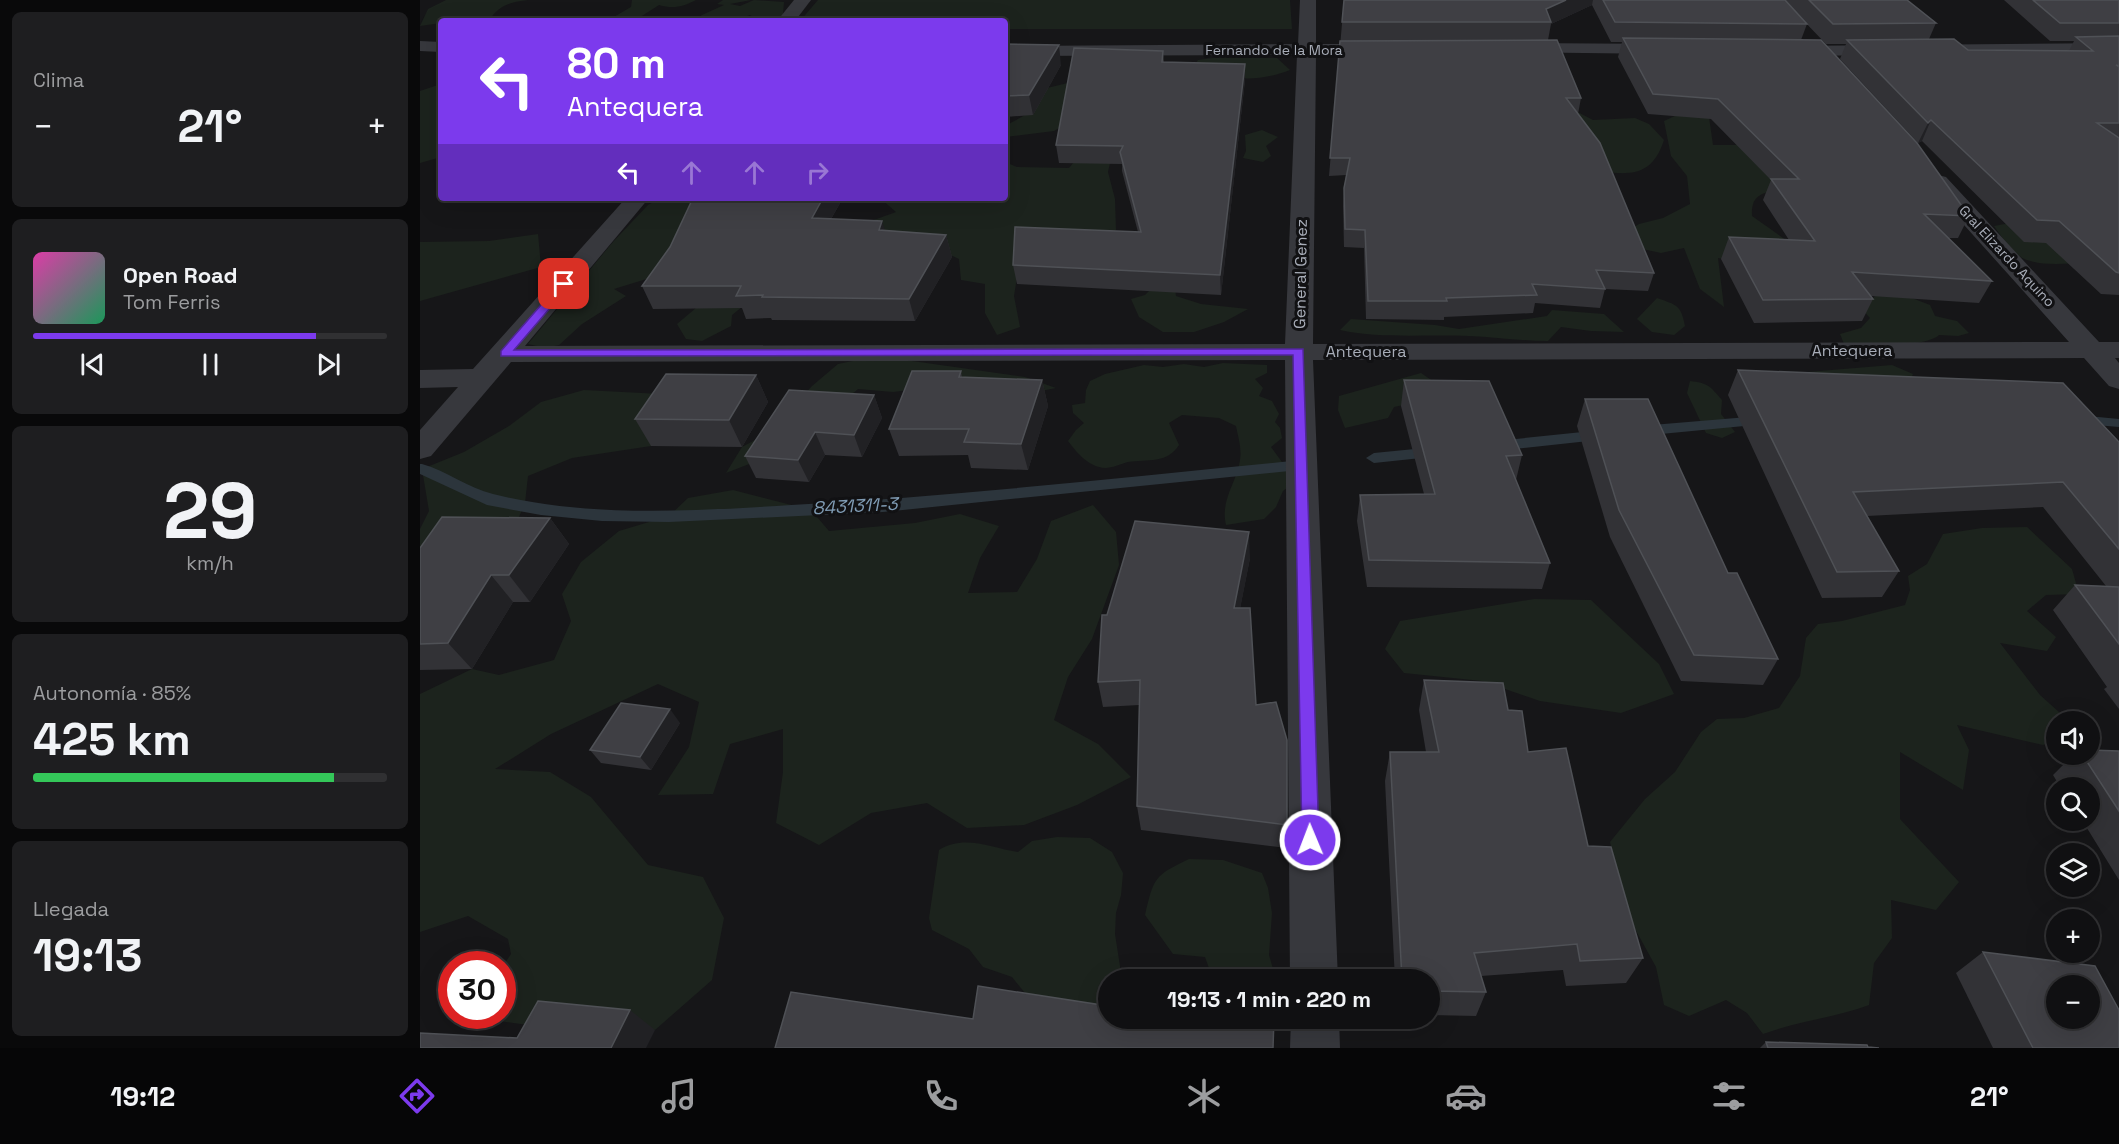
<!DOCTYPE html>
<html lang="es">
<head>
<meta charset="utf-8">
<style>
  body { margin:0; font-family:"Space Grotesk",sans-serif; background:#1e1e20; color:#f1f3f6; height:100vh; display:flex; flex-direction:column; font-size:22px; white-space:nowrap }
  * { box-sizing:border-box; margin:0 }
  p { font-size:20px; color:#9c9d9f }
  .icon { flex:none; width:33px; height:33px; fill:none; stroke:currentColor; stroke-width:2; stroke-linecap:round; stroke-linejoin:round }
  .map { position:relative; flex:1; overflow:hidden }
  .side { display:flex; flex-direction:column; gap:12px; padding:12px; background:#09090a; width:420px }
  .side>* { flex:none }
  .hud { position:absolute; left:18px; top:18px; width:570px; height:183px; border-radius:6px; box-shadow:0 6px 24px #0002,0 0 0 2px #303032; background:#7c3aed; color:#fff; overflow:hidden }
  .tools { position:absolute; left:1626px; top:711px; display:grid; gap:12px }
  .tools a { display:grid; place-items:center; width:54px; height:54px; border-radius:50%; background:#101012; box-shadow:0 6px 24px #0002,0 0 0 2px #303032; font-size:30px }
  .speed { position:absolute; left:18px; top:951px; display:flex; gap:12px; font-size:30px; font-weight:700; text-align:center }
  .speed>* { display:grid; place-content:center; width:78px; height:78px; border-radius:50%; background:#101012; box-shadow:0 6px 24px #0002,0 0 0 2px #303032; line-height:1 }
  .speed .limit { border:9px solid #d22; background:#fff; color:#111 }
  .pin { position:absolute; display:grid; place-items:center; width:51px; height:51px; color:#fff; margin:-26px; border-radius:12px; box-shadow:0 3px 9px #0006 }
  .me { position:absolute; width:66px; margin:-33px; rotate:359deg; stroke-linejoin:round; filter:drop-shadow(0 0 4px #0008) }
  .turn { display:flex; align-items:center; gap:21px; height:126px; padding:0 30px; font-size:27px }
  .turn .icon { width:78px; height:78px; stroke-width:2.5 }
  .turn b { display:block; font-size:42px; line-height:51px }
  .lanes { display:flex; align-items:center; height:57px; padding:0 30px; background:#0003; justify-content:center; gap:30px; direction:ltr }
  .lanes .off { opacity:.35 }
  .big { font-size:45px; font-weight:800; line-height:1.1 }
  .side .card { flex:1; display:flex; flex-direction:column; justify-content:center; gap:9px; min-width:0; padding:0 21px; border-radius:9px; background:#1e1e20 }
  .side .dial { align-items:center; gap:0 }
  .dial b { font-size:78px; line-height:1 }
  .song { display:flex; align-items:center; gap:18px }
  .cover { width:72px; height:72px; border-radius:9px; background:linear-gradient(135deg,hsl(320 70% 55%),hsl(150 70% 35%)) }
  .played { height:6px; border-radius:3px; background:linear-gradient(90deg,#7c3aed 80%,#303032 80%) }
  .keys { display:flex; justify-content:space-around; direction:ltr }
  .heat { display:flex; justify-content:space-between; align-items:center; font-size:33px; direction:ltr }
  .charge { height:9px; border-radius:4px; background:linear-gradient(90deg,#34c759 85%,#303032 0) }
  .trip { position:absolute; left:678px; top:969px; width:342px; height:60px; border-radius:30px; background:#101012; box-shadow:0 6px 24px #0002,0 0 0 2px #303032; font-weight:800; line-height:60px; text-align:center }
  .tabs { display:flex; height:96px; justify-content:space-around; align-items:center; background:#060607; color:#9c9d9f }
  .tabs .icon { width:42px; height:42px }
  .tabs .selected { color:#7c3aed }
  .tabs b { font-size:27px; color:#f1f3f6 }
  main { display:flex; flex:1; min-height:0 }
  .map>svg:first-child { display:block }
  .green { fill:#1c231d }
  .lines { fill:none; stroke-linecap:round; stroke-linejoin:round }
  .stream { fill:#2c353c; fill-rule:evenodd }
  .street { fill:#37383d; fill-rule:evenodd }
  .wall { fill:#323236 }
  .shaded-wall { fill:#212124 }
  .building { fill:#3f3f44; stroke:#4f5156; stroke-width:1.5; fill-rule:evenodd }
  .route { fill:#7c3aed; stroke:#51269a; stroke-width:1.5 }
  .labels { text-anchor:middle; stroke-width:6; stroke-linejoin:round; paint-order:stroke }
  .far-street-label { font-size:14px; fill:#a8adb8; stroke:#111113 }
  .street-label { font-size:16px; fill:#a8adb8; stroke:#111113 }
  .water-label { font-size:18px; font-style:italic; fill:#7f9bb3; stroke:#111113 }
</style>
</head>
<body>
<main>
<section class="side">
<div class="card"><p>Clima</p>
<div class="heat"><a>−</a><b class="big">21°</b><a>+</a></div>
</div>
<div class="card">
<div class="song"><i class="cover"></i><div><b>Open Road</b><p>Tom Ferris</p></div></div>
<div class="played"></div>
<div class="keys"><svg class="icon" aria-label="previous" viewBox="0 0 24 24"><path d="M18 5L8 12l10 7zM5 5v14"/></svg><svg class="icon" aria-label="pause" viewBox="0 0 24 24"><path d="M8 5v14M16 5v14"/></svg><svg class="icon" aria-label="next" viewBox="0 0 24 24"><path d="M6 5l10 7-10 7zM19 5v14"/></svg></div>
</div>
<div class="card dial"><b>29</b><p>km/h</p></div>
<div class="card"><p>Autonomía · 85%</p><b class="big">425 km</b><div class="charge"></div></div>
<div class="card"><p>Llegada</p><b class="big">19:13</b></div>
</section>
<div class="map">
<svg width="1699" height="1048" viewBox="0 0 1699 1048">
  <rect width="100%" height="100%" fill="#161618"/>
  <g class="green">
    <path d="M26,0H108C91,2 78,5 69,21H21V23L0,26L8,9Z"/>
    <path d="M212,0H276C263,7 253,9 239,5L214,21H187L211,7Z"/>
    <path d="M303,0H331L310,4L320,6L334,0L364,2L363,13L366,21H338L330,15L312,21H275L282,15L304,5L297,4Z"/>
    <path d="M398,0H870L872,29H585V21H380Z"/>
    <path d="M800,57L857,58L870,70C833,84 809,79 773,67L778,60Z"/>
    <path d="M656,81L659,116L634,131L585,137V126L607,114L627,88Z"/>
    <path d="M21,84V157L0,163V91Z"/>
    <path d="M1150,108L1173,120L1215,118L1229,124L1244,140C1230,184 1200,173 1163,169Z"/>
    <path d="M1259,114L1289,117L1293,145H1318L1361,188C1342,194 1331,194 1332,216L1373,245L1326,263L1298,258L1304,307L1280,289L1264,248L1241,253L1204,245L1203,234L1219,224L1243,218L1270,204L1267,176L1251,156L1244,121Z"/>
    <path d="M842,130L858,137L846,146L851,156L843,162L823,158L826,151L825,135Z"/>
    <path d="M694,145L688,172L695,199L696,230L677,241L598,271L594,296L600,327L577,335L565,313V284L541,280L539,259L522,251L482,248L451,221L476,212L460,198H585V162L597,167L649,168L659,156Z"/>
    <path d="M241,198H268L273,203L270,244L233,277L194,289L206,296L162,324L139,345L125,348L108,344L193,242L228,205Z"/>
    <path d="M1590,223L1664,262C1647,264 1624,266 1607,260C1594,256 1582,237 1574,226Z"/>
    <path d="M118,234L121,267L0,301V242L69,241Z"/>
    <path d="M754,279L756,296L781,304L828,309L804,322L774,332H743L719,317L711,299L725,295L735,285Z"/>
    <path d="M1484,295L1510,305L1515,316L1537,321L1549,333L1538,336L1519,335C1503,349 1446,343 1424,344L1420,334L1441,328L1450,318L1442,309L1455,296Z"/>
    <path d="M1237,298C1257,305 1261,305 1265,326L1254,335L1232,332L1217,319Z"/>
    <path d="M328,302L312,315L311,326L282,341L266,339L257,324L282,303Z"/>
    <path d="M1132,310L1184,314L1204,332L1171,331L1141,327L1128,341C1101,341 1075,337 1049,336C1006,334 962,339 920,330L931,319L1015,325L1039,329L1127,316Z"/>
    <path d="M457,356L605,377L636,388L621,391L513,387L473,392L438,389L411,413L347,457L306,473L322,447L348,433L392,386L418,364Z"/>
    <path d="M803,363L847,365V373L835,379L843,388L839,396L852,401L859,414L855,422L860,428L862,438L851,447L876,481L863,491L856,507L844,519L806,525C800,499 817,483 820,460C822,448 818,437 816,426L799,418L762,415L749,423L759,445C747,464 728,459 708,462C701,464 692,468 685,468C669,467 657,453 648,441L656,430L664,423L653,413L652,405L665,403L666,390L670,381L685,374L724,365L743,367L764,364L784,367Z"/>
    <path d="M1472,365L1493,374L1489,383L1394,388L1387,372Z"/>
    <path d="M1001,373L1020,386L993,403L974,407L968,418L925,428L918,410L919,396Z"/>
    <path d="M1270,381C1288,383 1290,386 1302,400L1301,414L1315,432L1302,438L1286,433L1267,393Z"/>
    <path d="M164,390L241,394L247,418L231,446L152,458L108,476L105,503L92,533L0,570V529L9,511L2,469L44,452L89,426L121,402Z"/>
    <path d="M313,490L391,510L409,531L495,523L540,514L579,526L560,558L548,593L597,592L617,559L631,521L673,505L696,532L699,565L672,639L648,677L634,720L678,744L711,777L657,805L604,825L547,828L507,803L451,813L399,845L356,823L363,772V729L310,744L293,794L238,795L269,747L279,702L238,684L131,734L75,769L130,772L171,797L228,865L283,877L304,918L292,980L235,1030L208,1020L108,1025L48,1017L50,1016H82L83,966L91,954L88,939L48,916L0,932V694L52,669L79,675L134,660L151,621L142,594L161,562L199,531L249,516L268,498Z"/>
    <path d="M1607,527L1652,569L1659,594L1626,595L1607,611L1636,637L1627,651L1580,643L1620,695L1649,721L1636,722V739L1623,745L1537,725L1549,750L1543,790L1480,752V819L1539,882L1516,910L1471,900L1472,938L1454,963L1449,1005C1414,1018 1378,1021 1343,1034L1327,1013L1306,1000L1269,1016L1244,1005L1236,967L1209,918L1190,842L1225,799L1255,772L1281,732L1297,719L1324,718L1359,708L1380,676L1386,638L1398,624L1422,621L1485,605L1490,590L1488,576L1507,564L1523,534L1562,528Z"/>
    <path d="M1114,599L1171,600L1239,664L1254,694L1201,713L1120,701L1062,681L984,673L965,649L980,621Z"/>
    <path d="M637,837L670,838L692,852L703,873L701,895L696,913L695,934L702,979L688,980V994L672,1010L605,993L592,977L563,967L549,949L512,930L509,918L519,850C544,834 571,848 598,852L612,841Z"/>
    <path d="M769,859L803,860L842,873L848,888L852,913L849,955L856,979H793L785,957L753,954L725,915C734,877 734,876 769,859Z"/>
  </g>
  <g class="lines">
    <g class="stream">
      <path d="M1657,415L1699,419V427L1652,423L1650,420Z"/>
      <path d="M1340,416L1345,418L1347,421L1345,424L1220,436L1212,431L1220,426Z"/>
      <path d="M1182,430L1187,431L1190,435L1187,439L1076,451L1068,446L1076,441Z"/>
      <path d="M1015,447L1023,452L1020,456L954,463L946,458L954,453Z"/>
      <path d="M873,461L879,462L881,466L879,470L463,512L249,522L182,521L121,515L67,505L0,474V464H2C27,471 48,488 73,494C169,518 273,511 371,505C539,496 706,477 873,461Z"/>
    </g>
    <g class="street">
      <path d="M374,0H391L375,21H357Z"/>
      <path d="M880,0H896V44H965L971,45L974,49L971,53L965,54L896,55L893,344L1649,342L1510,187L1507,182L1510,177L1518,175L1526,177L1679,342H1699V358H1695L1699,363V389L1689,386L1664,358L893,360L918,980H870L865,360L91,362L11,456L0,459V430L38,387L0,388V370L53,369L206,198H229L105,346L865,344L877,55L585,56V46L878,44Z"/>
      <path d="M0,41L21,42V52L0,51Z"/>
      <path d="M1095,43L1244,44L1250,45L1253,49L1250,53L1244,54L1089,52L1086,48L1089,44Z"/>
      <path d="M1699,43V53L1368,56L1362,55L1359,51L1362,47L1368,46Z"/>
      <path d="M871,1018H919L920,1048H870Z"/>
    </g>
  </g>
  <g class="wall">
    <path d="M924,0H1487L1516,23L1509,39L1548,50L1649,51L1654,41H1630L1584,0H1699V295L1681,294L1626,243L1604,242L1502,141L1498,143L1420,59L1426,44H1406L1381,18L1387,24L1381,40L1549,216L1538,238H1529L1572,281L1559,303L1451,296L1453,299L1442,321L1334,323L1301,259L1309,237L1369,240L1343,200L1351,180L1291,119L1228,114L1198,57L1202,42H1191L1172,5L1131,24L1128,40L1161,98L1158,114L1234,273L1228,291L1185,289L1180,308L1115,303L1113,313L1024,317V320L946,319L944,248L924,247L923,206L924,188L926,175L909,176Z"/>
    <path d="M585,44L641,65L613,115L585,117Z"/>
    <path d="M743,51L744,62L825,64V80L801,295L597,284L593,265L718,232L702,171V164L639,163L636,145Z"/>
    <path d="M273,198H423L411,219L465,230L526,235L532,257L495,321L352,320L351,318L326,319L322,308L233,309L222,286L250,247Z"/>
    <path d="M1318,370L1699,442V709L1684,689L1687,687L1633,610L1655,585L1686,586L1623,507L1447,516L1479,571L1462,597L1402,598L1308,395Z"/>
    <path d="M541,371L542,377L622,380L628,406L608,470L551,468L548,455L479,456L469,429Z"/>
    <path d="M336,375L348,402L322,447L231,446L215,419Z"/>
    <path d="M984,380L1102,455L1096,480L1130,563L1122,589L947,587L937,521L940,495L1004,494L981,406Z"/>
    <path d="M454,395L462,418L442,457L405,455L389,482L336,478L325,456Z"/>
    <path d="M1165,399L1308,573L1358,659L1343,685L1261,681L1190,537L1157,426Z"/>
    <path d="M130,518L149,544L110,602H93L52,669L0,670V548Z"/>
    <path d="M830,558L820,608L836,705L867,825V848L721,830L717,806L719,705L683,707L678,682Z"/>
    <path d="M1004,680L1088,710L1108,752L1168,846L1223,958L1206,983L1146,986L1143,970L1061,976L1066,992L1056,1016L1010,1015V980H975L965,781L970,752H1006L999,710Z"/>
    <path d="M260,723L231,770L181,763L170,750Z"/>
    <path d="M1699,751V880L1662,820H1670V788H1641L1633,775L1654,754H1670Z"/>
    <path d="M1563,952L1699,1048H1573L1536,973Z"/>
    <path d="M1346,1042L1459,1048H1340Z"/>
  </g>
  <g class="shaded-wall">
    <path d="M1146,0H1173L1172,5L1131,24V22L1126,9Z"/>
    <path d="M639,45L641,65L613,115L609,95Z"/>
    <path d="M825,64V80L801,295L800,275Z"/>
    <path d="M1511,120L1502,141L1498,143L1508,123Z"/>
    <path d="M403,198H423L399,240L392,218Z"/>
    <path d="M462,221L469,243L459,230Z"/>
    <path d="M526,235L532,257L495,321L489,299Z"/>
    <path d="M336,375L348,402L322,447L309,420Z"/>
    <path d="M622,380L628,406L608,470L601,444Z"/>
    <path d="M454,395L462,418L442,457L434,435Z"/>
    <path d="M395,432L405,455L389,482L378,460Z"/>
    <path d="M130,518L149,544L110,602L89,575Z"/>
    <path d="M829,532L830,558L815,635L814,608Z"/>
    <path d="M71,575L93,602L52,669L28,643Z"/>
    <path d="M250,709L260,723L231,770L220,757Z"/>
    <path d="M210,1010L235,1030L226,1048H191Z"/>
  </g>
  <g class="building">
    <path d="M924,0H1146L1126,9L1131,22H922Z"/>
    <path d="M1183,0H1365L1387,24L1195,22Z"/>
    <path d="M1389,0H1487L1516,23L1413,24Z"/>
    <path d="M1613,0H1699V23H1640Z"/>
    <path d="M1699,36V66L1696,65L1699,67V123H1677L1699,138V273L1696,272L1639,221L1617,220L1511,120L1508,123L1427,40L1534,39L1548,50L1673,51L1656,37Z"/>
    <path d="M1203,38L1401,40L1497,143L1549,216L1504,214L1572,281L1432,272L1453,299L1343,300L1309,237L1395,241L1351,179H1379L1298,99L1233,94Z"/>
    <path d="M1137,40L1161,98H1146L1180,143L1234,273L1176,270L1185,289L1112,284L1117,295L1026,298L1027,301H948L945,230L925,229L924,188L930,158H910L920,41Z"/>
    <path d="M585,44L639,45L609,95L585,96Z"/>
    <path d="M654,48L743,51L742,62L825,64L800,275L593,265L595,227L721,232L700,152L703,146L636,145Z"/>
    <path d="M273,198H403L392,218L462,221L459,230L526,235L489,299L342,297L343,295L316,296L321,286H222L250,247Z"/>
    <path d="M1318,370L1643,383L1699,442V549L1643,482L1433,492L1479,571L1417,572Z"/>
    <path d="M492,371H541L539,377L622,380L601,444L544,442L549,429H469Z"/>
    <path d="M246,374L336,375L309,420L215,419Z"/>
    <path d="M984,380L1069,381L1102,455L1086,456L1130,563L949,560L940,495L1015,494Z"/>
    <path d="M369,390L454,395L434,435L395,432L378,460L325,456Z"/>
    <path d="M1165,399H1228L1308,573H1317L1358,659L1274,655L1199,510Z"/>
    <path d="M22,517L130,518L89,575H71L28,643L0,644V548Z"/>
    <path d="M715,521L829,532L814,608H830L836,705L856,702L867,740V825L717,806L720,680L678,682L682,615H687Z"/>
    <path d="M1655,585L1699,587V644Z"/>
    <path d="M1004,680L1083,683L1088,710L1102,711L1108,752L1146,748L1168,846L1191,847L1223,958L1160,961L1157,944L1054,953L1066,992L1010,991V980H982L970,752H1019Z"/>
    <path d="M201,703L250,709L220,757L170,750Z"/>
    <path d="M1670,750L1699,751V811L1662,754H1670Z"/>
    <path d="M1563,952L1675,966L1699,1010V1048H1613ZM1636,986H1670V1018H1636Z"/>
    <path d="M558,986L688,1006V1018H854L853,1048H355L371,992L553,1019Z"/>
    <path d="M118,1001L210,1010L191,1048H0V1033L97,1038Z"/>
    <path d="M1346,1042L1447,1045L1448,1047L1459,1048H1348Z"/>
  </g>
  <path class="route" d="M144,281L150,284L148,287L94,350L883,349L899,840L897,846L890,848L884,846L882,840L873,355L81,356V351L141,282Z"/>
  <g class="labels">
    <g class="far-street-label">
      <text x="854" y="55">Fernando de la Mora</text>
      <text transform="translate(1587 256) rotate(47)" y="5">Gral Elizardo Aquino</text>
    </g>
    <g class="street-label">
      <text transform="translate(880 274) rotate(-89)" y="6">General Genez</text>
      <text x="1432" y="356">Antequera</text>
      <text x="946" y="357">Antequera</text>
    </g>
    <g class="water-label">
      <text transform="translate(435 506) rotate(-3)" y="6">8431311-3</text>
    </g>
  </g>
</svg>
<div class="tools">
<a><svg class="icon" aria-label="sound" viewBox="0 0 24 24"><path d="M4 9h4l5-4v14l-5-4H4zM17 9q2 3 0 6"/></svg></a>
<a><svg class="icon" aria-label="search" viewBox="0 0 24 24"><circle cx="10" cy="10" r="6"/><path d="M15 15l6 6"/></svg></a>
<a><svg class="icon" aria-label="layers" viewBox="0 0 24 24"><path d="M12 4l9 5-9 5-9-5zM3 14l9 5 9-5"/></svg></a>
<a>+</a>
<a>−</a>
</div>
<div class="speed"><div class="limit">30</div></div>
<div class="pin" style="left:144px;top:284px;background:#d93025"><svg class="icon" aria-label="arrive" viewBox="0 0 24 24"><path d="M6 21V4h12l-3 4 3 4H6"/></svg></div>
<svg class="me" style="left:890px;top:840px" viewBox="-20 -20 40 40"><circle r="17" fill="#7c3aed" stroke="#fff" stroke-width="3"/><path d="M0-11L8 9 0 5-8 9z" fill="#fff"/></svg>
<div class="trip">19:13 · 1 min · 220 m</div>
<div class="hud">
<div class="turn"><svg class="icon" aria-label="left" viewBox="0 0 24 24"><path d="M17 20v-9H6M10 6l-5 5 5 5"/></svg><div><b>80 m</b>Antequera</div></div>
<div class="lanes"><svg class="icon" aria-label="left" viewBox="0 0 24 24"><path d="M17 20v-9H6M10 6l-5 5 5 5"/></svg><svg class="icon off" aria-label="ahead" viewBox="0 0 24 24"><path d="M12 20V5M6 11l6-6 6 6"/></svg><svg class="icon off" aria-label="ahead" viewBox="0 0 24 24"><path d="M12 20V5M6 11l6-6 6 6"/></svg><svg class="icon off" aria-label="right" viewBox="0 0 24 24"><path d="M7 20v-9h11M14 6l5 5-5 5"/></svg></div>
</div>
</div>
</main>
<nav class="tabs">
<b>19:12</b>
<svg class="icon selected" aria-label="directions" viewBox="0 0 24 24"><path d="M12 3l9 9-9 9-9-9zM9 14v-3h6M13 9l2 2-2 2"/></svg>
<svg class="icon" aria-label="music" viewBox="0 0 24 24"><path d="M9 18V5l10-2v13"/><circle cx="6" cy="18" r="3"/><circle cx="16" cy="16" r="3"/></svg>
<svg class="icon" aria-label="phone" viewBox="0 0 24 24"><path d="M5 4h4l2 5-3 2q2 4 5 5l2-3 5 2v4C11 20 4 13 5 4z"/></svg>
<svg class="icon" aria-label="climate" viewBox="0 0 24 24"><path d="M12 3v18M4 7l16 10M4 17L20 7"/></svg>
<svg class="icon" aria-label="car" viewBox="0 0 24 24"><path d="M5 17H2v-5l4-1 3-4h7l3 4 3 1v5h-3M9 17h6M6 11h13"/><circle cx="7" cy="17" r="2"/><circle cx="17" cy="17" r="2"/></svg>
<svg class="icon" aria-label="filters" viewBox="0 0 24 24"><path d="M4 7h16M4 17h16"/><circle cx="9" cy="7" r="2"/><circle cx="15" cy="17" r="2"/></svg>
<b>21°</b>
</nav>
</body>
</html>
